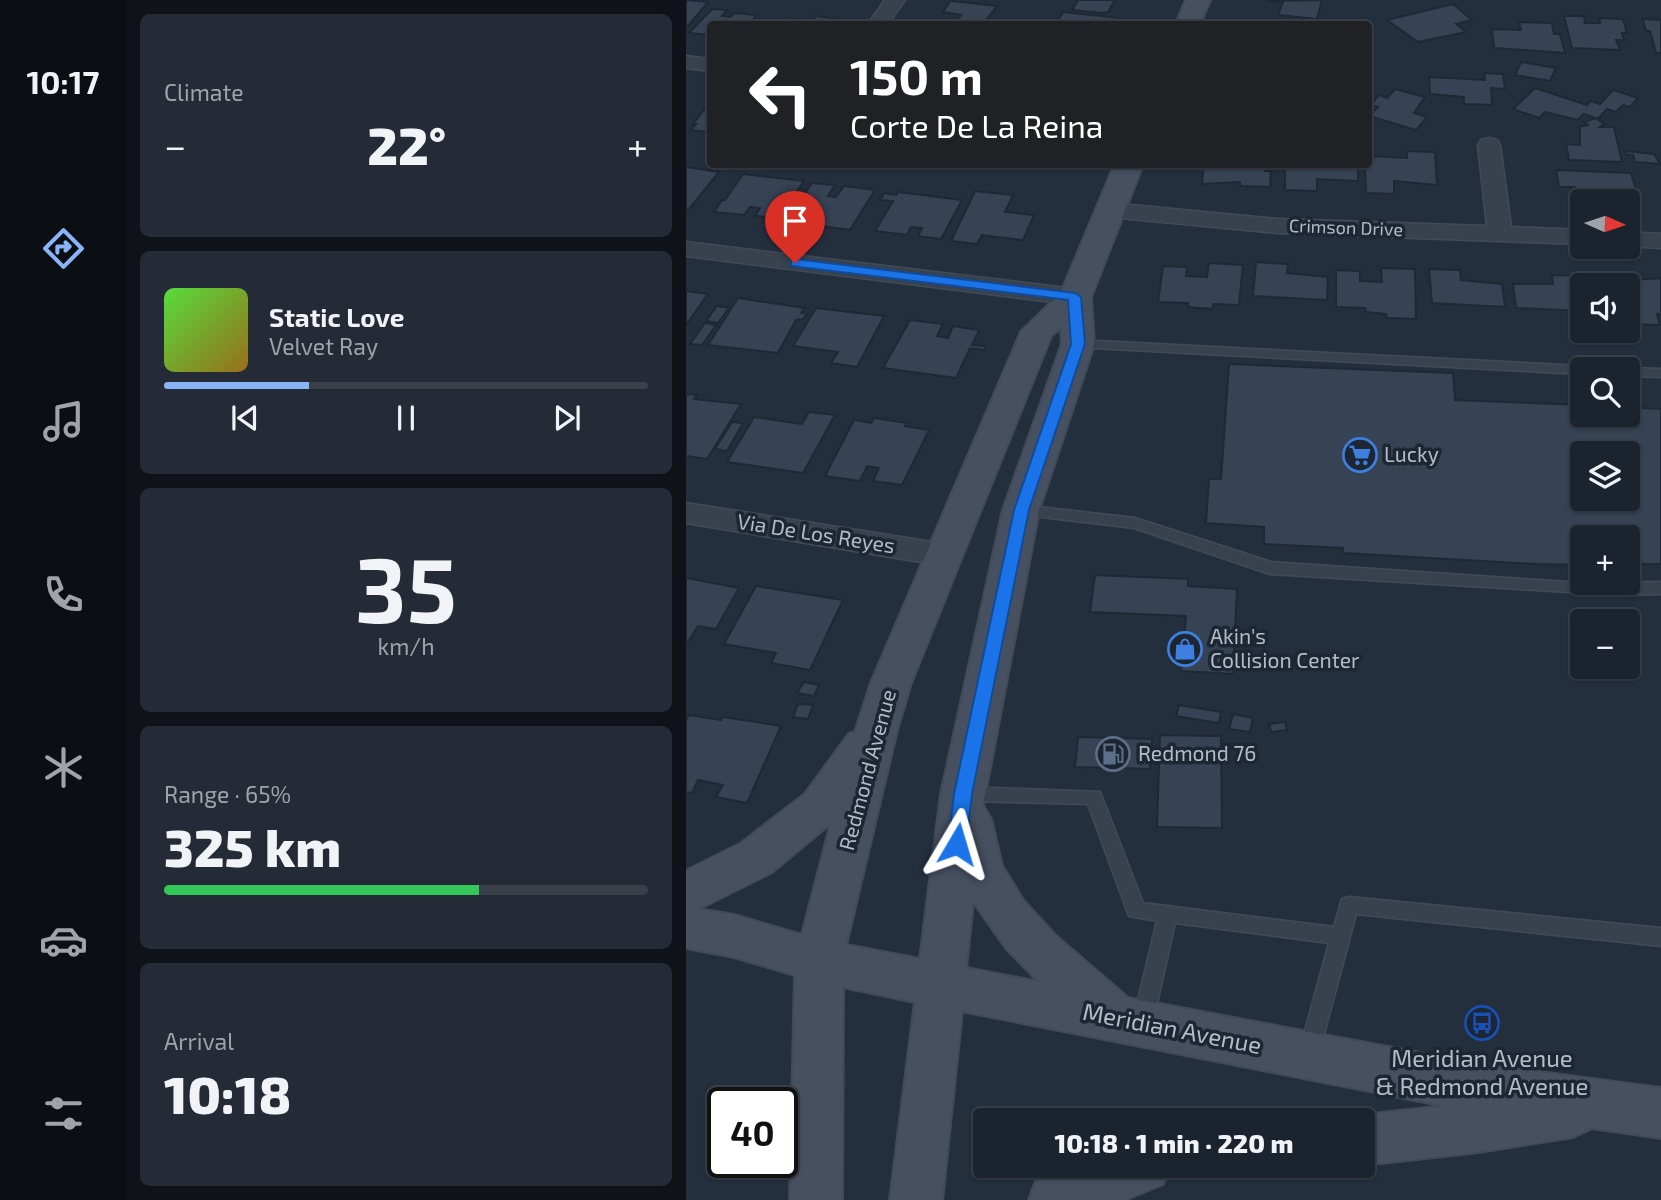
<!DOCTYPE html>
<html lang="en">
<head>
<meta charset="utf-8">
<style>
  body { margin:0; font-family:"Exo 2",sans-serif; background:#242b36; color:#f1f3f6; height:100vh; display:flex; flex-direction:column; font-size:26px; white-space:nowrap }
  * { box-sizing:border-box; margin:0 }
  p { font-size:23px; color:#a0a4aa }
  .icon { flex:none; width:38px; height:38px; fill:none; stroke:currentColor; stroke-width:2; stroke-linecap:round; stroke-linejoin:round }
  .map { position:relative; flex:1; overflow:hidden }
  .sheet { display:flex; flex-direction:column; gap:14px; padding:14px; background:#0f1319; width:560px }
  .sheet>* { flex:none }
  .hud { position:absolute; left:21px; top:21px; width:665px; height:147px; border-radius:7px; box-shadow:0 2px 5px #0004,0 0 0 2px #39404a; background:#202124; color:#fff; overflow:hidden }
  .needle { width:46px; rotate:93deg }
  .buttons { position:absolute; left:884px; top:189px; display:grid; gap:14px }
  .buttons a { display:grid; place-items:center; width:70px; height:70px; border-radius:7px; background:#1b232e; box-shadow:0 2px 5px #0004,0 0 0 2px #39404a; font-size:35px }
  .speed { position:absolute; left:21px; top:1087px; display:flex; gap:14px; font-size:35px; font-weight:700; text-align:center }
  .speed>* { display:grid; place-content:center; width:91px; height:91px; border-radius:50%; background:#1b232e; box-shadow:0 2px 5px #0004,0 0 0 2px #39404a; line-height:1 }
  .speed .limit { border:4px solid #111; border-radius:10px; background:#fff; color:#111 }
  .pin { position:absolute; display:grid; place-items:center; width:60px; height:60px; color:#fff; margin:-72px -30px; border-radius:50% 50% 50% 0; rotate:-45deg; box-shadow:0 0 7px #0007 }
  .pin .icon { rotate:45deg }
  .me { position:absolute; width:77px; margin:-38px; rotate:7deg; stroke-linejoin:round; filter:drop-shadow(0 0 5px #0008) }
  .turn { display:flex; align-items:center; gap:24px; height:147px; padding:0 28px; font-size:32px }
  .turn .icon { width:91px; height:91px; stroke-width:2.5 }
  .turn b { display:block; font-size:49px; line-height:60px }
  .big { font-size:52px; font-weight:800; line-height:1.1 }
  .sheet .tile { flex:1; display:flex; flex-direction:column; justify-content:center; gap:10px; min-width:0; padding:0 24px; border-radius:10px; background:#242b36 }
  .sheet .dial { align-items:center; gap:0 }
  .dial b { font-size:91px; line-height:1 }
  .song { display:flex; align-items:center; gap:21px }
  .cover { width:84px; height:84px; border-radius:10px; background:linear-gradient(135deg,hsl(110 70% 55%),hsl(40 70% 35%)) }
  .played { height:7px; border-radius:4px; background:linear-gradient(90deg,#8ab4f8 30%,#39404a 30%) }
  .keys { display:flex; justify-content:space-around; direction:ltr }
  .heat { display:flex; justify-content:space-between; align-items:center; font-size:38px; direction:ltr }
  .charge { height:10px; border-radius:5px; background:linear-gradient(90deg,#34c759 65%,#39404a 0) }
  .trip { position:absolute; left:287px; top:1108px; width:402px; height:70px; border-radius:7px; background:#1b232e; box-shadow:0 2px 5px #0004,0 0 0 2px #39404a; font-weight:800; line-height:70px; text-align:center }
  main { display:flex; flex:1; min-height:0 }
  .dock { display:flex; flex-direction:column; width:126px; justify-content:space-around; align-items:center; background:#0b0e12; color:#a0a4aa }
  .dock .icon { width:49px; height:49px }
  .dock .current { color:#8ab4f8 }
  .dock b { font-size:32px; color:#f1f3f6 }
  .map>svg:first-child { display:block }
  .building { fill:#364354; stroke:#1f2835; stroke-width:2; fill-rule:evenodd }
  .lines { fill:none; stroke-linecap:round; stroke-linejoin:round }
  .lane-casing { stroke:#414a57; stroke-width:3 }
  .street-casing { stroke:#414a57; stroke-width:3 }
  .secondary-casing { stroke:#414a57; stroke-width:4 }
  .lane { fill:#38414e; fill-rule:evenodd }
  .street { fill:#38414e; fill-rule:evenodd }
  .secondary { fill:#465061; fill-rule:evenodd }
  .route { fill:#1a73e8; stroke:#114b97; stroke-width:2 }
  .labels { text-anchor:middle; stroke-width:7; stroke-linejoin:round; paint-order:stroke }
  .far-street-label { font-size:18px; fill:#b4bcc9; stroke:#1d2633 }
  .poi-label { font-size:21px; fill:#b4bcc9; stroke:#1d2633; text-anchor:start }
  .street-label { font-size:21px; fill:#b4bcc9; stroke:#1d2633 }
  .near-street-label { font-size:24px; fill:#b4bcc9; stroke:#1d2633 }
  .near-poi-label { font-size:24px; fill:#b4bcc9; stroke:#1d2633 }
</style>
</head>
<body>
<main>
<nav class="dock">
<b>10:17</b>
<svg class="icon current" aria-label="directions" viewBox="0 0 24 24"><path d="M12 3l9 9-9 9-9-9zM9 14v-3h6M13 9l2 2-2 2"/></svg>
<svg class="icon" aria-label="music" viewBox="0 0 24 24"><path d="M9 18V5l10-2v13"/><circle cx="6" cy="18" r="3"/><circle cx="16" cy="16" r="3"/></svg>
<svg class="icon" aria-label="phone" viewBox="0 0 24 24"><path d="M5 4h4l2 5-3 2q2 4 5 5l2-3 5 2v4C11 20 4 13 5 4z"/></svg>
<svg class="icon" aria-label="climate" viewBox="0 0 24 24"><path d="M12 3v18M4 7l16 10M4 17L20 7"/></svg>
<svg class="icon" aria-label="car" viewBox="0 0 24 24"><path d="M5 17H2v-5l4-1 3-4h7l3 4 3 1v5h-3M9 17h6M6 11h13"/><circle cx="7" cy="17" r="2"/><circle cx="17" cy="17" r="2"/></svg>
<svg class="icon" aria-label="filters" viewBox="0 0 24 24"><path d="M4 7h16M4 17h16"/><circle cx="9" cy="7" r="2"/><circle cx="15" cy="17" r="2"/></svg>
</nav>
<section class="sheet">
<div class="tile"><p>Climate</p>
<div class="heat"><a>−</a><b class="big">22°</b><a>+</a></div>
</div>
<div class="tile">
<div class="song"><i class="cover"></i><div><b>Static Love</b><p>Velvet Ray</p></div></div>
<div class="played"></div>
<div class="keys"><svg class="icon" aria-label="previous" viewBox="0 0 24 24"><path d="M18 5L8 12l10 7zM5 5v14"/></svg><svg class="icon" aria-label="pause" viewBox="0 0 24 24"><path d="M8 5v14M16 5v14"/></svg><svg class="icon" aria-label="next" viewBox="0 0 24 24"><path d="M6 5l10 7-10 7zM19 5v14"/></svg></div>
</div>
<div class="tile dial"><b>35</b><p>km/h</p></div>
<div class="tile"><p>Range · 65%</p><b class="big">325 km</b><div class="charge"></div></div>
<div class="tile"><p>Arrival</p><b class="big">10:18</b></div>
</section>
<div class="map">
<svg width="975" height="1200" viewBox="0 0 975 1200">
  <rect width="100%" height="100%" fill="#242f3e"/>
  <g class="building">
    <path d="M0,0L22,2L0,28Z"/>
    <path d="M392,0H429L422,12L417,13L386,10Z"/>
    <path d="M636,0L631,19L592,15L597,2L581,1Z"/>
    <path d="M264,1H266L311,6L297,24H268L275,15L257,12Z"/>
    <path d="M767,4L786,20L770,24L780,32L732,42L701,20Z"/>
    <path d="M26,9L41,10L36,16L45,17L48,13L70,15L67,20L80,21L77,24H24L23,35L3,33Z"/>
    <path d="M377,12L433,18L430,24H375L376,22H371Z"/>
    <path d="M130,16L154,19L150,24H89H99L103,18L126,21Z"/>
    <path d="M878,16H898L899,23H914L913,18L937,19L941,33H936L938,40H930L934,50L886,48Z"/>
    <path d="M612,19L625,20L624,23L632,24H591L593,20L611,22Z"/>
    <path d="M957,19L975,20V53H970L964,31H960Z"/>
    <path d="M833,22L866,23L868,34H874L879,53L808,48L806,29L835,30Z"/>
    <path d="M835,62L870,68L864,81L829,75Z"/>
    <path d="M798,73L817,74L819,89L805,88L806,105L778,104V97L744,94L743,77L799,80Z"/>
    <path d="M849,88L901,105L905,101L914,104L927,90L952,98L944,107L937,105L930,112L921,109L912,119L898,114L892,120L859,112L853,118L827,109Z"/>
    <path d="M709,89L739,97L728,113L741,117L730,130L683,116L692,107L684,105L693,95L701,98Z"/>
    <path d="M24,102V132L5,130L10,124H7Z"/>
    <path d="M910,118L918,124L914,127H928L936,162L883,160L880,144L894,145V126H899L902,125L898,122Z"/>
    <path d="M721,151L749,152L751,185L708,181V194L680,193L679,164L684,162L683,156L721,158Z"/>
    <path d="M939,151L968,154L974,164L949,162L947,155H941Z"/>
    <path d="M518,164H580L579,171H585L584,187L554,186V182L516,184Z"/>
    <path d="M599,164H672V181L631,179V191L599,190Z"/>
    <path d="M0,167L33,172L3,209H0Z"/>
    <path d="M870,170L945,173L950,189H929L932,201H897L895,195H891L889,187H873Z"/>
    <path d="M57,174L118,181L92,218L69,216L74,208L64,207L58,215L28,212L36,200H39Z"/>
    <path d="M126,183L149,185L142,196L150,197L158,186L189,190L164,230L100,221Z"/>
    <path d="M289,191L327,195L319,212L348,215L337,240L296,235L291,244L265,241Z"/>
    <path d="M212,192L276,200L255,239L232,236L236,228L225,227L221,235L189,231L207,201L194,200L198,193L210,195Z"/>
    <path d="M570,262L602,264L601,273L642,277L641,300L567,296Z"/>
    <path d="M523,263L557,265L553,305L527,304L526,309L502,307V303L472,302L477,266L501,267L500,276L521,277Z"/>
    <path d="M695,268L729,269L730,319L701,318L700,314L680,312L679,308L650,307V270L674,271V281L696,282Z"/>
    <path d="M743,269L774,270L775,280L816,284L819,307L746,303Z"/>
    <path d="M866,275L897,276L896,311L830,308L827,284H867Z"/>
    <path d="M915,276L948,277L949,280L975,278V315L971,314L974,325L942,324V285H917Z"/>
    <path d="M0,291L22,294L0,325Z"/>
    <path d="M52,298L119,308L115,313L121,314L117,319L110,320L92,353L22,345Z"/>
    <path d="M31,306L43,308L32,323L20,321Z"/>
    <path d="M130,308L198,316L171,367L145,363L152,352L107,346Z"/>
    <path d="M224,320L257,324L251,336L262,338L267,326L293,330L286,345L300,346L298,350L284,348L270,378L197,368Z"/>
    <path d="M19,323L30,325L16,345L4,344Z"/>
    <path d="M543,364L767,373L769,400L896,405V415H942V407L975,409V564H942V537H896V565L850,564L657,553V548L578,544V527L520,523L523,479H535ZM896,453H942V499H896Z"/>
    <path d="M3,394L11,395L8,399L55,404L21,459L0,456V396Z"/>
    <path d="M123,412L149,415L117,473L41,462L68,417L116,424Z"/>
    <path d="M188,418L221,423L219,426L243,430L216,485L187,481L193,468L181,466L174,481L139,476L168,420L185,423Z"/>
    <path d="M46,422L57,423L41,451L29,449Z"/>
    <path d="M409,575L502,579V586L551,589L547,674L495,671L500,616L404,612Z"/>
    <path d="M0,578L53,588L30,629L12,626L2,642H0Z"/>
    <path d="M70,586L157,600L124,670L85,663L90,653L38,644Z"/>
    <path d="M118,682L133,685L128,696L111,693Z"/>
    <path d="M112,704L127,705L122,719L107,717Z"/>
    <path d="M493,705L535,712L533,723L490,716Z"/>
    <path d="M547,714L567,718L564,732L543,729Z"/>
    <path d="M3,715L35,720L37,717L95,726L61,803L30,797L37,785L12,780L6,793L0,792V720Z"/>
    <path d="M599,722L601,730L585,732L583,724Z"/>
    <path d="M474,735L535,736L536,828L471,827Z"/>
    <path d="M392,737L466,739L464,769L389,767Z"/>
  </g>
  <g class="lines">
    <g class="lane-casing">
      <g id="lane">
        <path d="M392,340L896,366L902,369H896V374L387,347L385,344Z"/>
        <path d="M942,368L975,369V377L942,376V369H937Z"/>
        <path d="M335,505L449,518L585,562L896,583L975,582V594L933,595L584,574L448,528L330,514L328,510L330,506Z"/>
        <path d="M280,787L414,792L457,903L648,927L656,899L663,897L975,928V946L670,914L633,1053L630,1060L623,1063L616,1060L613,1053L643,943L489,923L467,1021L464,1028L457,1030L450,1028L447,1021L471,921L443,916L402,804L280,801L274,799L271,794L274,789Z"/>
      </g>
    </g>
    <g class="street-casing">
      <g id="street">
        <path d="M199,0H219L202,24H182Z"/>
        <path d="M0,56L24,59V71L0,68Z"/>
        <path d="M803,138L811,140L814,145L825,227L896,230V244L592,233L424,217L416,215L412,210L416,205L424,203L592,219L801,226L792,145L795,140Z"/>
        <path d="M942,232L975,234V248L942,246Z"/>
        <path d="M0,242L389,289L398,292L402,297L398,302L389,305L0,256Z"/>
        <path d="M0,503L259,544L270,547L274,555L270,563L259,566L0,523Z"/>
      </g>
    </g>
    <g class="secondary-casing">
      <g id="secondary">
        <path d="M500,0H524L514,24H490Z"/>
        <path d="M429,164H457L405,297L408,344L353,510L299,794L297,806L305,819L316,866L337,900L370,936L442,998L792,1064L975,1088V1138L906,1128L887,1137L793,1152L677,1165V1120H664L677,1115L759,1106L276,1011L256,1200H204L229,1002L157,987L156,1200H104L109,975L48,957L0,948V871L54,844L119,794L163,734L169,732L185,683L335,332L375,293ZM375,327L376,344L317,510L255,794L234,959L160,945L211,730L225,683L365,336ZM145,823L116,935L48,915L12,909L86,872ZM287,901L320,948L353,982L280,968Z"/>
        <path d="M391,1166H485L477,1184L438,1200H343L350,1181Z"/>
      </g>
    </g>
    <use href="#lane" class="lane"/>
    <use href="#street" class="street"/>
    <use href="#secondary" class="secondary"/>
  </g>
  <path class="route" d="M109,259L389,293L395,297L399,344L343,510L286,794L280,844L278,849L271,851L265,849L262,844L268,794L328,510L385,344L382,300L105,266V260Z"/>
  <defs>
    <g id="supermarket-ring" transform="scale(1.75)"><circle r="9.5" fill="#1d2633" stroke="#3f7fe0" stroke-width="1.5"/><path d="M-6-5.5h2.5l.6 2H6L4.5 2H-2.5L-4.4-4H-6ZM-1.5 3.2a1.3 1.3 0 1 0 .1 0ZM3 3.2a1.3 1.3 0 1 0 .1 0Z" fill="#3f7fe0"/></g>
    <g id="shop-ring" transform="scale(1.75)"><circle r="9.5" fill="#1d2633" stroke="#3f7fe0" stroke-width="1.5"/><path d="M-5-2.5h2.3a2.7 3.5 0 0 1 5.4 0H5L5.5 6h-11ZM-1.5-2.5h3a1.5 2.3 0 0 0-3 0Z" fill="#3f7fe0"/></g>
    <g id="fuel-ring" transform="scale(1.75)"><circle r="9.5" fill="#1d2633" stroke="#5c6f8a" stroke-width="1.5"/><path d="M-5.5-6h7V0h2V4h1.3V-2.5L3-4.5l.8-.8L6-3V5H2.5V1h-1V6h-7ZM-4.2-4.7v3.2H.2V-4.7Z" fill="#5c6f8a"/></g>
    <g id="bus-ring" transform="scale(1.75)"><circle r="9.5" fill="#1d2633" stroke="#1a4fb4" stroke-width="1.5"/><path d="M-5-6H5V4H4V6H2V4H-2V6H-4V4H-5ZM-3.5-4V0h7V-4ZM-3.5 1.2v1.5H-2V1.2ZM2 1.2v1.5H3.5V1.2Z" fill="#1a4fb4"/></g>
  </defs>
  <g fill-rule="evenodd">
    <use href="#supermarket-ring" x="674" y="455"/>
    <use href="#shop-ring" x="499" y="649"/>
    <use href="#fuel-ring" x="427" y="754"/>
    <use href="#bus-ring" x="796" y="1023"/>
  </g>
  <g class="labels">
    <g class="far-street-label">
      <text transform="translate(660 228) rotate(2)" y="6">Crimson Drive</text>
    </g>
    <g class="poi-label">
      <text x="698" y="462">Lucky</text>
      <text x="524" y="644">Akin's<tspan x="524" dy="24">Collision Center</tspan></text>
      <text x="452" y="761">Redmond 76</text>
    </g>
    <g class="street-label">
      <text transform="translate(130 534) rotate(9)" y="7">Via De Los Reyes</text>
      <text transform="translate(182 770) rotate(-75)" y="7">Redmond Avenue</text>
    </g>
    <g class="near-street-label">
      <text transform="translate(486 1029) rotate(11)" y="8">Meridian Avenue</text>
    </g>
    <g class="near-poi-label">
      <text x="796" y="1067">Meridian Avenue<tspan x="796" dy="28">&amp; Redmond Avenue</tspan></text>
    </g>
  </g>
</svg>
<div class="buttons">
<a><svg class="needle" viewBox="-14 -14 28 28"><path d="M0-13l5 13h-10z" fill="#e53935"/><path d="M0 13l5-13h-10z" fill="#a0a4aa"/></svg></a>
<a><svg class="icon" aria-label="sound" viewBox="0 0 24 24"><path d="M4 9h4l5-4v14l-5-4H4zM17 9q2 3 0 6"/></svg></a>
<a><svg class="icon" aria-label="search" viewBox="0 0 24 24"><circle cx="10" cy="10" r="6"/><path d="M15 15l6 6"/></svg></a>
<a><svg class="icon" aria-label="layers" viewBox="0 0 24 24"><path d="M12 4l9 5-9 5-9-5zM3 14l9 5 9-5"/></svg></a>
<a>+</a>
<a>−</a>
</div>
<div class="speed"><div class="limit">40</div></div>
<div class="pin" style="left:109px;top:263px;background:#d93025"><svg class="icon" aria-label="arrive" viewBox="0 0 24 24"><path d="M6 21V4h12l-3 4 3 4H6"/></svg></div>
<svg class="me" style="left:271px;top:844px" viewBox="-20 -20 40 40"><path d="M0-17L14 15 0 8-14 15z" fill="#1a73e8" stroke="#fff" stroke-width="4"/></svg>
<div class="trip">10:18 · 1 min · 220 m</div>
<div class="hud">
<div class="turn"><svg class="icon" aria-label="left" viewBox="0 0 24 24"><path d="M17 20v-9H6M10 6l-5 5 5 5"/></svg><div><b>150 m</b>Corte De La Reina</div></div>
</div>
</div>
</main>
</body>
</html>
